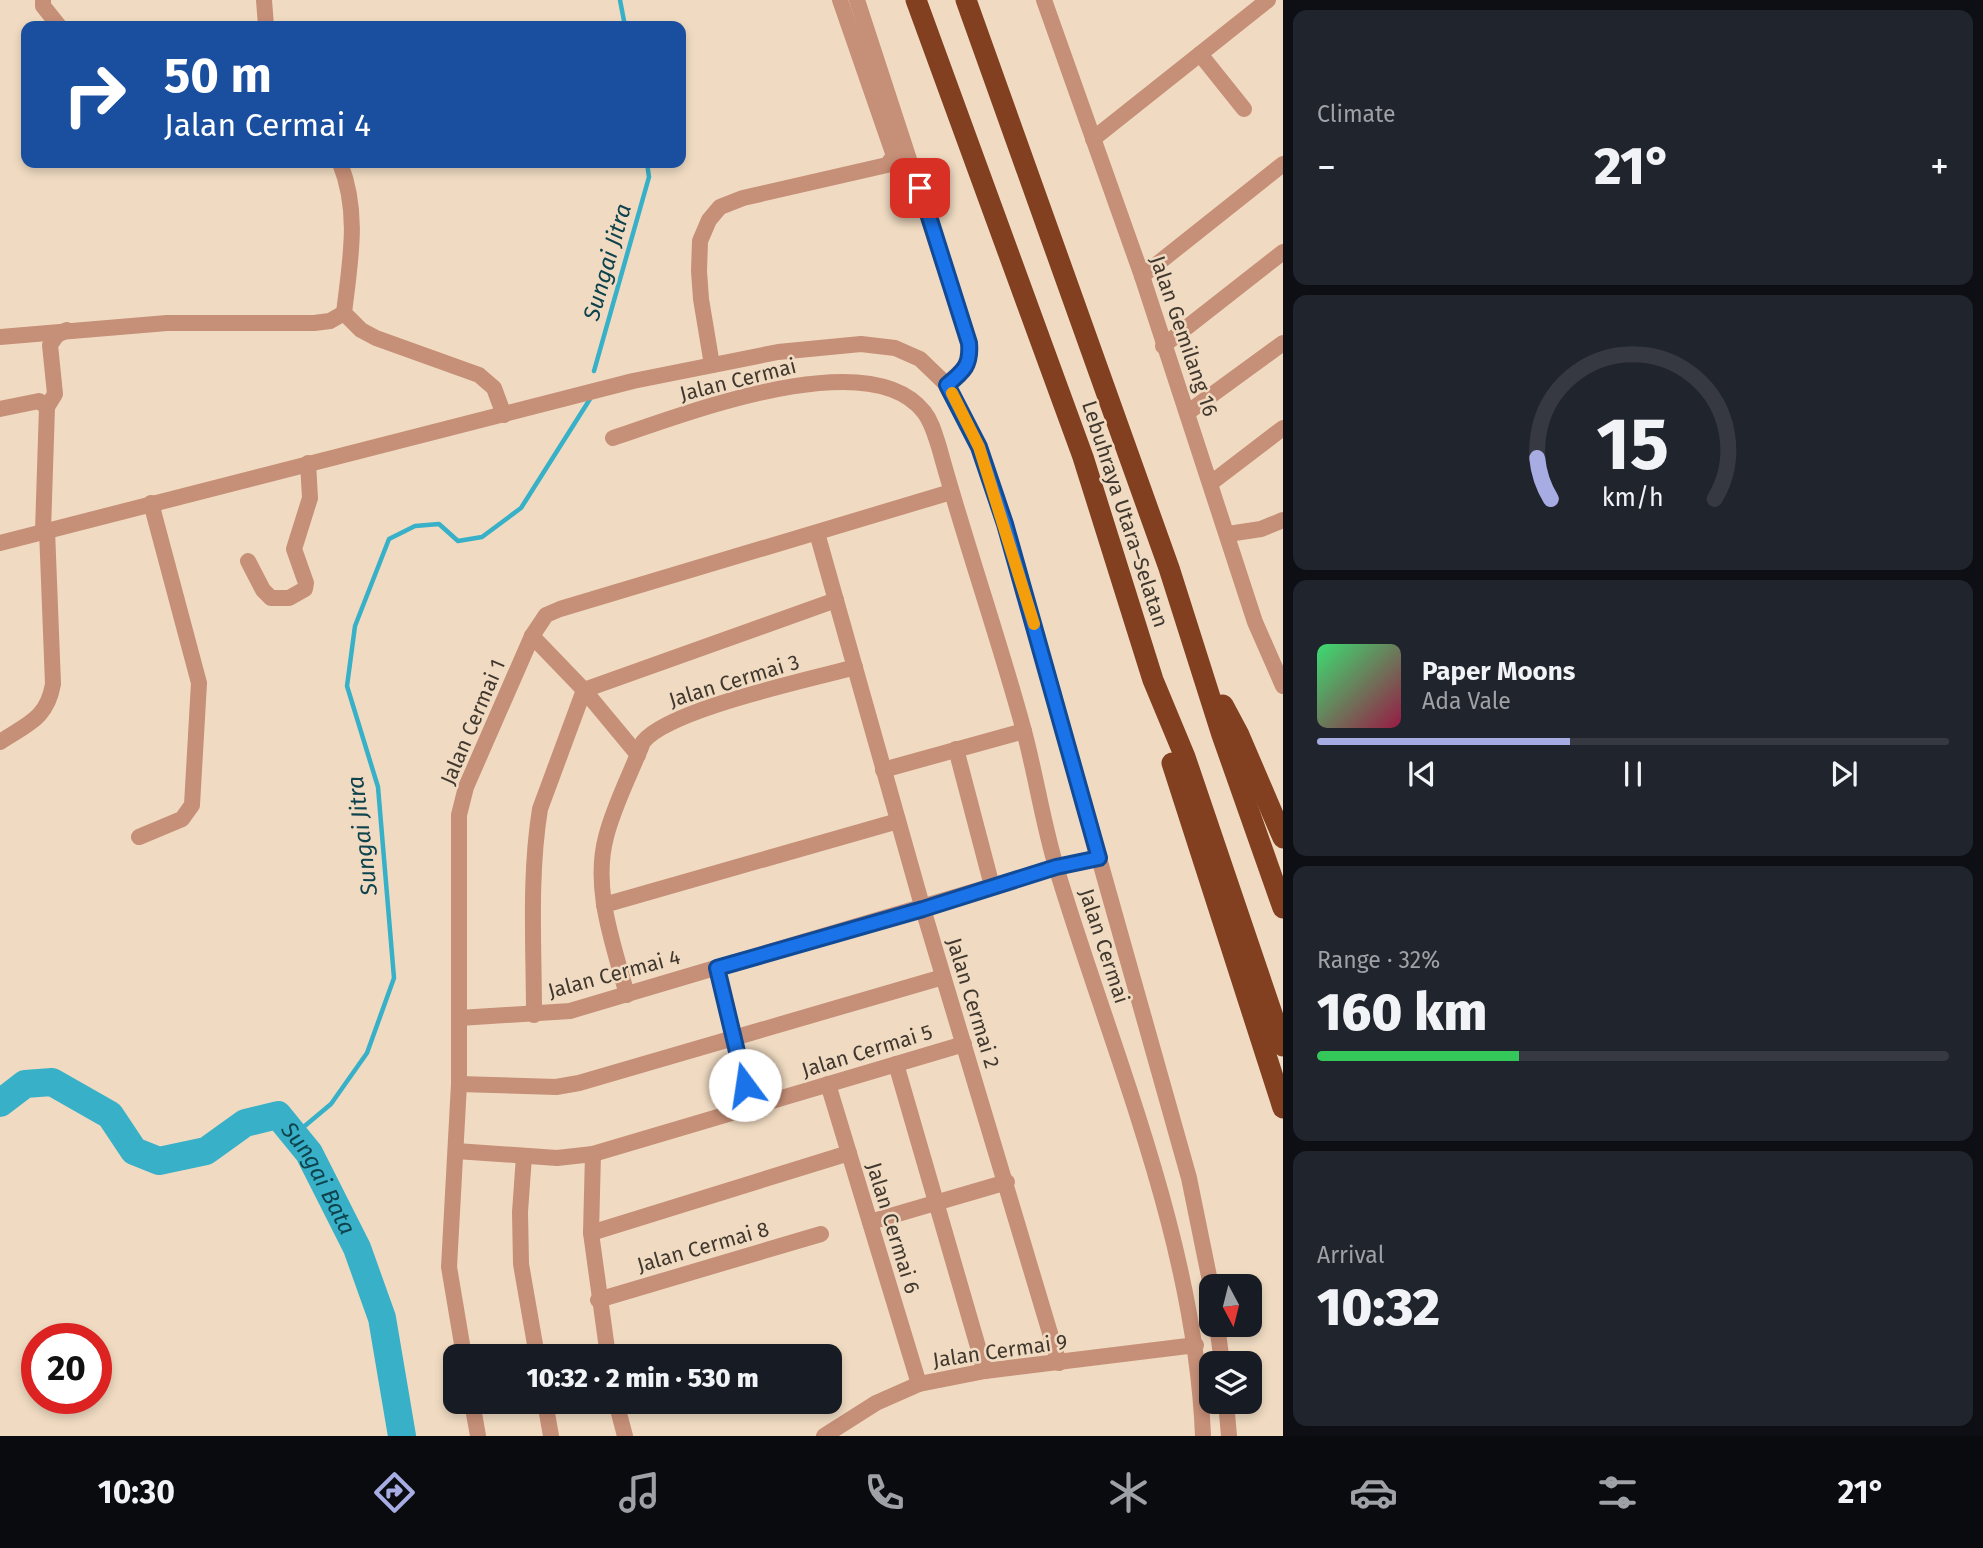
<!DOCTYPE html>
<html lang="en">
<head>
<meta charset="utf-8">
<style>
  body { margin:0; font-family:"Fira Sans",sans-serif; background:#20242c; color:#f1f3f6; height:100vh; display:flex; flex-direction:column; font-size:26px; white-space:nowrap }
  * { box-sizing:border-box; margin:0 }
  p { font-size:23px; color:#9ea1a6 }
  .icon { flex:none; width:38px; height:38px; fill:none; stroke:currentColor; stroke-width:2; stroke-linecap:round; stroke-linejoin:round }
  .map { position:relative; flex:1; overflow:hidden }
  .sheet { display:flex; flex-direction:column; gap:10px; padding:10px; background:#0d0f14; width:700px }
  .sheet>* { flex:none }
  .banner { position:absolute; left:21px; top:21px; width:665px; height:147px; border-radius:14px; box-shadow:0 4px 10px #0003; background:#1a4fa0; color:#fff; overflow:hidden }
  .needle { width:46px; rotate:173deg }
  .buttons { position:absolute; left:1199px; top:1274px; display:grid; gap:14px }
  .buttons a { display:grid; place-items:center; width:63px; height:63px; border-radius:14px; background:#171b24; box-shadow:0 4px 10px #0003; font-size:35px }
  .speed { position:absolute; left:21px; top:1323px; display:flex; gap:14px; font-size:35px; font-weight:700; text-align:center }
  .speed>* { display:grid; place-content:center; width:91px; height:91px; border-radius:50%; background:#171b24; box-shadow:0 4px 10px #0003; line-height:1 }
  .speed .limit { border:10px solid #d22; background:#fff; color:#111 }
  .pin { position:absolute; display:grid; place-items:center; width:60px; height:60px; color:#fff; margin:-30px; border-radius:14px; box-shadow:0 4px 10px #0006 }
  .me { position:absolute; width:77px; margin:-38px; rotate:346deg; stroke-linejoin:round; filter:drop-shadow(0 0 5px #0008) }
  .turn { display:flex; align-items:center; gap:24px; height:147px; padding:0 28px; font-size:32px }
  .turn .icon { width:91px; height:91px; stroke-width:2.5 }
  .turn b { display:block; font-size:49px; line-height:60px }
  .big { font-size:52px; font-weight:800; line-height:1.1 }
  .sheet .tile { flex:1; display:flex; flex-direction:column; justify-content:center; gap:10px; min-width:0; padding:0 24px; border-radius:14px; background:#20242c }
  .sheet .dial { align-items:center; gap:0 }
  .dial svg { height:182px; overflow:visible; fill:none; stroke:#363941; stroke-width:7; stroke-linecap:round; text-anchor:middle }
  .dial text { fill:#f1f3f6; stroke:none }
  .song { display:flex; align-items:center; gap:21px }
  .cover { width:84px; height:84px; border-radius:10px; background:linear-gradient(135deg,hsl(140 70% 55%),hsl(340 70% 35%)) }
  .played { height:7px; border-radius:4px; background:linear-gradient(90deg,#a7ace3 40%,#363941 40%) }
  .keys { display:flex; justify-content:space-around; direction:ltr }
  .heat { display:flex; justify-content:space-between; align-items:center; font-size:38px; direction:ltr }
  .charge { height:10px; border-radius:5px; background:linear-gradient(90deg,#34c759 32%,#363941 0) }
  .trip { position:absolute; left:443px; top:1344px; width:399px; height:70px; border-radius:14px; background:#171b24; box-shadow:0 4px 10px #0003; font-weight:800; line-height:70px; text-align:center }
  .tabs { display:flex; height:112px; justify-content:space-around; align-items:center; background:#090b0e; color:#9ea1a6 }
  .tabs .icon { width:49px; height:49px }
  .tabs .active { color:#a7ace3 }
  .tabs b { font-size:32px; color:#f1f3f6 }
  main { display:flex; flex:1; min-height:0 }
  .map>svg:first-child { display:block }
  .lines { fill:none; stroke-linecap:round; stroke-linejoin:round }
  .stream { stroke:#38b0c7; stroke-width:4.5 }
  .river { stroke:#38b0c7; stroke-width:28 }
  .minor { stroke:#c68f77; stroke-width:16 }
  .highway { stroke:#824021; stroke-width:21 }
  .route-casing { stroke:#114b97; stroke-width:18 }
  .route { stroke:#1a73e8; stroke-width:12 }
  .slow { stroke:#f59e0b; stroke-width:12 }
  .labels { text-anchor:middle; stroke-width:5; stroke-linejoin:round; paint-order:stroke }
  .street-label { font-size:21px; fill:#40382e; stroke:#f0dbc2 }
  .water-label { font-size:23px; font-style:italic; fill:#0e434d; stroke:#f0dbc2 }
</style>
</head>
<body>
<main>
<div class="map">
<svg width="1283" height="1436" viewBox="0 0 1283 1436">
  <rect width="100%" height="100%" fill="#f0dbc2"/>
  <g class="lines">
    <g class="stream">
      <path d="M620,0L625,26"/>
      <path d="M594,371L649,177L647,163"/>
      <path d="M294,1135L331,1104L367,1053L394,978L378,787L347,686L355,626L389,539L415,526L439,524L458,541L482,537L521,508L590,399"/>
    </g>
    <path class="river" id="s1" d="M0,1103L25,1084L52,1082L110,1115L134,1151L159,1161L206,1151L245,1123L278,1115L309,1153L357,1248L382,1318L402,1436"/>
    <g class="minor">
      <path d="M43,0V6L59,26"/>
      <path d="M264,0L266,26"/>
      <path d="M857,0L969,343C971,365 964,371 947,385"/>
      <path d="M1044,0L1142,276L1255,622L1283,686"/>
      <path d="M1200,54L1244,109"/>
      <path d="M1093,139L1268,0"/>
      <path d="M340,163C360,213 350,261 344,313L361,330L376,338L479,375L494,388L504,415"/>
      <path d="M1142,276L1283,164"/>
      <path d="M0,337L167,323H314L330,321L344,313"/>
      <path d="M1163,346L1283,252"/>
      <path d="M712,365L701,299L699,271L700,241L709,220L720,207L743,198L887,165L894,156L840,0"/>
      <path d="M47,407L55,394L50,345L57,335L67,330"/>
      <path d="M0,409L39,401L47,407L43,531"/>
      <path d="M1187,413L1283,343"/>
      <path d="M613,438C683,415 869,341 924,412C932,422 935,435 939,447C965,542 998,635 1024,731C1036,776 1043,824 1057,870C1113,1055 1195,1240 1203,1436"/>
      <path d="M1211,483L1283,428"/>
      <path d="M817,533L923,909L1059,1363"/>
      <path d="M1228,534L1261,529L1283,520"/>
      <path d="M0,543L633,381L778,352L861,344L895,348L920,359L947,385L979,447L1005,524L1189,1178L1211,1286"/>
      <path d="M248,561L263,590L271,598H289L305,589L306,583L294,549L310,498L308,463"/>
      <path d="M532,636L584,690L638,755"/>
      <path d="M0,742C27,724 47,719 53,684L47,530"/>
      <path d="M956,749L992,886"/>
      <path d="M883,770L1024,731"/>
      <path d="M139,837L182,819L192,805L199,683L151,503"/>
      <path d="M604,905L898,821"/>
      <path d="M717,968L750,1107"/>
      <path d="M627,995C614,945 592,890 606,837C614,805 631,773 643,742C669,709 809,680 855,667"/>
      <path d="M534,1015C534,946 529,877 540,809L584,690L836,600"/>
      <path d="M459,1018L570,1011L1056,867L1099,858"/>
      <path d="M896,1064L985,1371"/>
      <path d="M459,1084L556,1087L579,1083L943,977"/>
      <path d="M828,1084L919,1384"/>
      <path d="M456,1151L557,1158L593,1154L964,1044"/>
      <path d="M593,1154L591,1233L608,1356"/>
      <path d="M524,1156L520,1212L521,1264L537,1356"/>
      <path d="M870,1222L1007,1182"/>
      <path d="M591,1233L849,1153"/>
      <path d="M598,1300L821,1234"/>
      <path d="M1217,1325L1222,1363"/>
      <path d="M464,1356L449,1267L459,1084V815L466,787L532,636L546,615L560,609L951,492"/>
      <path d="M472,1402L478,1436"/>
      <path d="M545,1402L551,1436"/>
      <path d="M616,1402L625,1436"/>
      <path d="M1226,1402L1229,1436"/>
      <path d="M824,1436L876,1403L919,1384L985,1371L1196,1345"/>
    </g>
    <g class="highway">
      <path d="M916,0L1083,457L1153,680L1185,757L1283,1046"/>
      <path d="M966,0L1169,568L1222,735L1283,908"/>
      <path d="M1223,705L1239,735L1283,838"/>
      <path d="M1172,763L1283,1108"/>
    </g>
  </g>
  <g class="lines">
    <g class="route-casing">
      <path id="route" d="M745,1085L717,968L923,909L1056,867L1099,858L1005,524L979,447L947,385C964,371 971,365 969,343L920,188"/>
    </g>
    <use href="#route" class="route"/>
    <path class="slow" d="M952,393L979,447L1034,624"/>
  </g>
  <g class="labels">
    <g class="street-label">
      <text transform="translate(1184 336) rotate(71)" y="7">Jalan Gemilang 16</text>
      <text transform="translate(738 380) rotate(-14)" y="7">Jalan Cermai</text>
      <text transform="translate(1125 514) rotate(72)" y="7">Lebuhraya Utara–Selatan</text>
      <text transform="translate(734 681) rotate(-17)" y="7">Jalan Cermai 3</text>
      <text transform="translate(473 722) rotate(-67)" y="7">Jalan Cermai 1</text>
      <text transform="translate(1104 946) rotate(72)" y="7">Jalan Cermai</text>
      <text transform="translate(614 974) rotate(-15)" y="7">Jalan Cermai 4</text>
      <text transform="translate(973 1003) rotate(73)" y="7">Jalan Cermai 2</text>
      <text transform="translate(867 1051) rotate(-17)" y="7">Jalan Cermai 5</text>
      <text transform="translate(893 1228) rotate(73)" y="7">Jalan Cermai 6</text>
      <text transform="translate(703 1247) rotate(-16)" y="7">Jalan Cermai 8</text>
      <text transform="translate(1000 1351) rotate(-8)" y="7">Jalan Cermai 9</text>
    </g>
    <g class="water-label">
      <text transform="translate(607 262) rotate(-74)" y="8">Sungai Jitra</text>
      <text transform="translate(362 836) rotate(-97)" y="8">Sungai Jitra</text>
      <text dy="8" stroke="none"><textPath href="#s1" startOffset="401">Sungai Bata</textPath></text>
    </g>
  </g>
</svg>
<div class="buttons">
<a><svg class="needle" viewBox="-14 -14 28 28"><path d="M0-13l5 13h-10z" fill="#e53935"/><path d="M0 13l5-13h-10z" fill="#9ea1a6"/></svg></a>
<a><svg class="icon" aria-label="layers" viewBox="0 0 24 24"><path d="M12 4l9 5-9 5-9-5zM3 14l9 5 9-5"/></svg></a>
</div>
<div class="speed"><div class="limit">20</div></div>
<div class="pin" style="left:920px;top:188px;background:#d93025"><svg class="icon" aria-label="arrive" viewBox="0 0 24 24"><path d="M6 21V4h12l-3 4 3 4H6"/></svg></div>
<svg class="me" style="left:745px;top:1085px" viewBox="-20 -20 40 40"><circle r="19" fill="#fff"/><path d="M0-13L10 11 0 6-10 11z" fill="#1a73e8"/></svg>
<div class="trip">10:32 · 2 min · 530 m</div>
<div class="banner">
<div class="turn"><svg class="icon" aria-label="right" viewBox="0 0 24 24"><path d="M7 20v-9h11M14 6l5 5-5 5"/></svg><div><b>50 m</b>Jalan Cermai 4</div></div>
</div>
</div>
<section class="sheet">
<div class="tile"><p>Climate</p>
<div class="heat"><a>−</a><b class="big">21°</b><a>+</a></div>
</div>
<div class="tile dial"><svg viewBox="0 0 100 80">
<path d="M14 69A42 42 0 1 1 86 69"/>
<path d="M14 69A42 42 0 0 1 8 51" stroke="#a7ace3"/>
<text x="50" y="56" font-size="32" font-weight="700">15</text>
<text x="50" y="72" font-size="11">km/h</text>
</svg></div>
<div class="tile">
<div class="song"><i class="cover"></i><div><b>Paper Moons</b><p>Ada Vale</p></div></div>
<div class="played"></div>
<div class="keys"><svg class="icon" aria-label="previous" viewBox="0 0 24 24"><path d="M18 5L8 12l10 7zM5 5v14"/></svg><svg class="icon" aria-label="pause" viewBox="0 0 24 24"><path d="M8 5v14M16 5v14"/></svg><svg class="icon" aria-label="next" viewBox="0 0 24 24"><path d="M6 5l10 7-10 7zM19 5v14"/></svg></div>
</div>
<div class="tile"><p>Range · 32%</p><b class="big">160 km</b><div class="charge"></div></div>
<div class="tile"><p>Arrival</p><b class="big">10:32</b></div>
</section>
</main>
<nav class="tabs">
<b>10:30</b>
<svg class="icon active" aria-label="directions" viewBox="0 0 24 24"><path d="M12 3l9 9-9 9-9-9zM9 14v-3h6M13 9l2 2-2 2"/></svg>
<svg class="icon" aria-label="music" viewBox="0 0 24 24"><path d="M9 18V5l10-2v13"/><circle cx="6" cy="18" r="3"/><circle cx="16" cy="16" r="3"/></svg>
<svg class="icon" aria-label="phone" viewBox="0 0 24 24"><path d="M5 4h4l2 5-3 2q2 4 5 5l2-3 5 2v4C11 20 4 13 5 4z"/></svg>
<svg class="icon" aria-label="climate" viewBox="0 0 24 24"><path d="M12 3v18M4 7l16 10M4 17L20 7"/></svg>
<svg class="icon" aria-label="car" viewBox="0 0 24 24"><path d="M5 17H2v-5l4-1 3-4h7l3 4 3 1v5h-3M9 17h6M6 11h13"/><circle cx="7" cy="17" r="2"/><circle cx="17" cy="17" r="2"/></svg>
<svg class="icon" aria-label="filters" viewBox="0 0 24 24"><path d="M4 7h16M4 17h16"/><circle cx="9" cy="7" r="2"/><circle cx="15" cy="17" r="2"/></svg>
<b>21°</b>
</nav>
</body>
</html>
